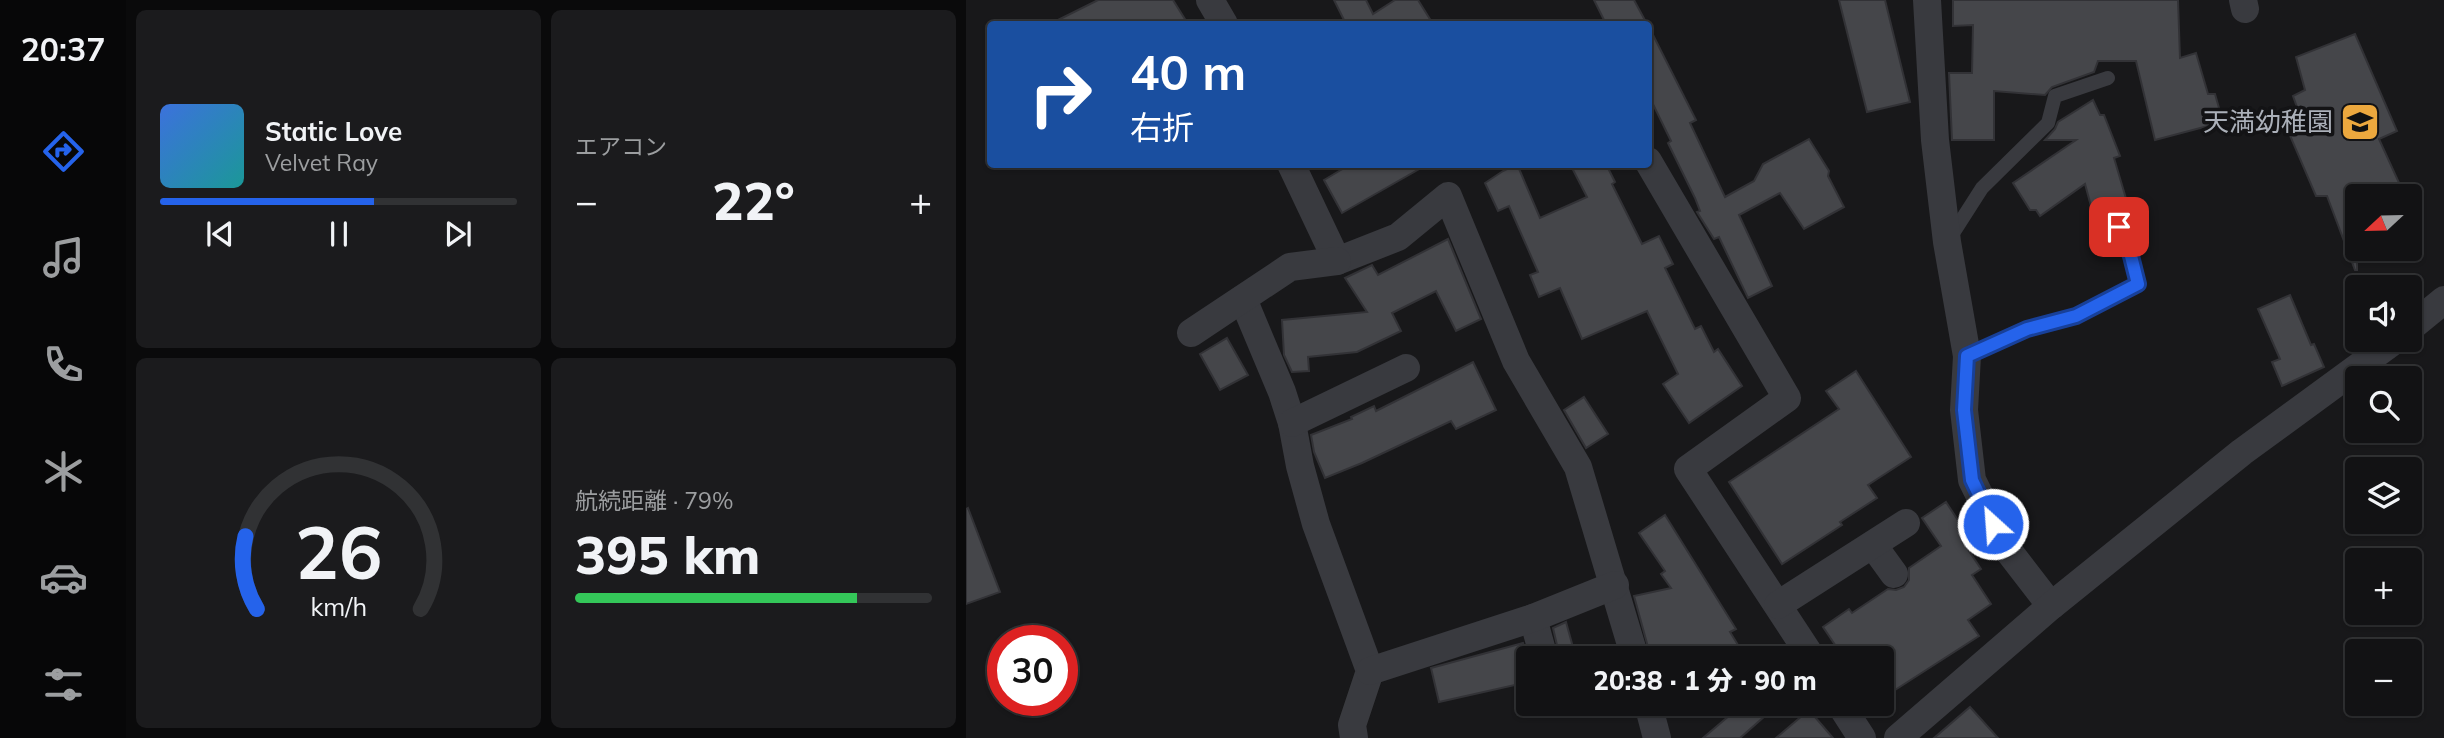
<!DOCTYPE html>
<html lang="ja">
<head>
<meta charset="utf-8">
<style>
  body { margin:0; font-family:Mulish,"Noto Sans JP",sans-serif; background:#1b1b1d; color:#f1f3f6; height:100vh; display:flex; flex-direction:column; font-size:26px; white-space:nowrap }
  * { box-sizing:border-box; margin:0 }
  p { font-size:23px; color:#9c9ea0 }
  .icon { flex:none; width:38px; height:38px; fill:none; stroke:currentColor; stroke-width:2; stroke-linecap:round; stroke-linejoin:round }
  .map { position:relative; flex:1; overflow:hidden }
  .side { display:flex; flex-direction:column; gap:10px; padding:10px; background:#0a0a0b; width:840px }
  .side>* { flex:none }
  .banner { position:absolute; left:21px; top:21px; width:665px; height:147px; border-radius:7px; box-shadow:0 2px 5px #0004,0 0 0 2px #313234; background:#1a4fa0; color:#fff; overflow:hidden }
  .needle { width:46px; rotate:248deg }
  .buttons { position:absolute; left:1379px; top:184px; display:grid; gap:14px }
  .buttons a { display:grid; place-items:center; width:77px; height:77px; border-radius:7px; background:#121214; box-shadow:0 2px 5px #0004,0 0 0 2px #313234; font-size:35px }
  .speed { position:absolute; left:21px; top:625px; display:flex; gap:14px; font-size:35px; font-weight:700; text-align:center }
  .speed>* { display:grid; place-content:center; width:91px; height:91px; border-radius:50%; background:#121214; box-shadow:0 2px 5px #0004,0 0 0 2px #313234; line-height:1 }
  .speed .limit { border:10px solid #d22; background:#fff; color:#111 }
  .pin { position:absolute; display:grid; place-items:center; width:60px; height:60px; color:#fff; margin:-30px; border-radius:14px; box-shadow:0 4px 10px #0006 }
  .me { position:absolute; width:77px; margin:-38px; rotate:334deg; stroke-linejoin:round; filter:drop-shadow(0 0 5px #0008) }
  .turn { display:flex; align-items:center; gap:24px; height:147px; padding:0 28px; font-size:32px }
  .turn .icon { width:91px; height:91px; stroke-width:2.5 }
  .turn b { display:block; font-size:49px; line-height:60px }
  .big { font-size:52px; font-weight:800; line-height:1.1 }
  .side .tile { flex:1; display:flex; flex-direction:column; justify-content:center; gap:10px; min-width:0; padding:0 24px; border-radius:10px; background:#1b1b1d }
  .side .dial { align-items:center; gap:0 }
  .dial svg { height:182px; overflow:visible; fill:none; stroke:#313234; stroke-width:7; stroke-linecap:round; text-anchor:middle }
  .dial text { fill:#f1f3f6; stroke:none }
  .song { display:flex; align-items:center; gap:21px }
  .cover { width:84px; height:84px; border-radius:10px; background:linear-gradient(135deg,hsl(220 70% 55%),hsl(180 70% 35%)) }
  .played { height:7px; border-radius:4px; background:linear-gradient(90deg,#2563eb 60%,#313234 60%) }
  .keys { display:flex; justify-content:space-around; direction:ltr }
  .heat { display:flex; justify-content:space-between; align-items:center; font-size:38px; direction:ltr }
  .charge { height:10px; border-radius:5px; background:linear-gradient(90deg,#34c759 79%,#313234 0) }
  .side .tiles { flex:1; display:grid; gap:10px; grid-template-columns:repeat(2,1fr) }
  .trip { position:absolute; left:550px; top:646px; width:378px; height:70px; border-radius:7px; background:#121214; box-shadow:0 2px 5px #0004,0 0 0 2px #313234; font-weight:800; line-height:70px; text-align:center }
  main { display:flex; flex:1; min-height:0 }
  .menu { display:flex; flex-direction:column; width:126px; justify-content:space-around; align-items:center; background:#070708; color:#9c9ea0 }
  .menu .icon { width:49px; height:49px }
  .menu .selected { color:#2563eb }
  .menu b { font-size:32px; color:#f1f3f6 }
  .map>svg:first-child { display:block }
  .building { fill:#45464a; stroke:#323236; stroke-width:2 }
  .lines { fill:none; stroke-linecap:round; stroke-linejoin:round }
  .lane { stroke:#393a3f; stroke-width:14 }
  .street { stroke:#393a3f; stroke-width:28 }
  .route-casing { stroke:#184099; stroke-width:18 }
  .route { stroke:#2563eb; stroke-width:12 }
  .labels { text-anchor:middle; stroke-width:7; stroke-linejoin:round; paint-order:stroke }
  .poi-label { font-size:26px; fill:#abb0b9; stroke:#131315; text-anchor:end }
</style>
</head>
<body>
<main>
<nav class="menu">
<b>20:37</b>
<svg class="icon selected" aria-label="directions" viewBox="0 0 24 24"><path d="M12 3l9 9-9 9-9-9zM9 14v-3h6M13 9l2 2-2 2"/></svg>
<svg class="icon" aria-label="music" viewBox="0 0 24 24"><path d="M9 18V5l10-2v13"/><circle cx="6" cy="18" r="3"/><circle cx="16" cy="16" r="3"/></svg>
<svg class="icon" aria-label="phone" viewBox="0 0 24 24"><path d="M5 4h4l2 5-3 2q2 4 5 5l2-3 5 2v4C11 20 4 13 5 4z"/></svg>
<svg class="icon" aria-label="climate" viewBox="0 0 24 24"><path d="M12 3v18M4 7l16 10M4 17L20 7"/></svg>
<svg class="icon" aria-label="car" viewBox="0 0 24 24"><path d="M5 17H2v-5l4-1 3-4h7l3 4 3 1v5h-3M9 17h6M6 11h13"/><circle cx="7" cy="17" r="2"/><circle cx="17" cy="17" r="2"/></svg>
<svg class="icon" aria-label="filters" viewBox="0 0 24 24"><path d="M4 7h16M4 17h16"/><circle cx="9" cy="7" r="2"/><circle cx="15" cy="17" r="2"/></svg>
</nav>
<section class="side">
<div class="tiles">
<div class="tile">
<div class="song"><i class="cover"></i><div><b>Static Love</b><p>Velvet Ray</p></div></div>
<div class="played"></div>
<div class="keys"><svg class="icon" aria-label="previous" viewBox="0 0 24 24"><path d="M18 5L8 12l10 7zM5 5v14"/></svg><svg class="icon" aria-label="pause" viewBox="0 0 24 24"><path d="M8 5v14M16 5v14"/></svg><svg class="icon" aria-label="next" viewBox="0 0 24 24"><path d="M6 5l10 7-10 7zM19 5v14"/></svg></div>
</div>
<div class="tile"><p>エアコン</p>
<div class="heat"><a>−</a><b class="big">22°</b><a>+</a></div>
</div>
<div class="tile dial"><svg viewBox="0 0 100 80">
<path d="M14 69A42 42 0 1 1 86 69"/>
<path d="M14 69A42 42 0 0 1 9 37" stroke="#2563eb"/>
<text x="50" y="56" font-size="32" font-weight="700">26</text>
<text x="50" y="72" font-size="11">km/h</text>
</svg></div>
<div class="tile"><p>航続距離 · 79%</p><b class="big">395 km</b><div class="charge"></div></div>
</div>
</section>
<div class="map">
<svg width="1478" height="738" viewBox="0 0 1478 738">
  <rect width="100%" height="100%" fill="#18181a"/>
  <g class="building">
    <path d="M132,0H207L222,24H84Z"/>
    <path d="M368,0H400L407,14L429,0H452L467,24H380Z"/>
    <path d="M628,0H668L681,24H640Z"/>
    <path d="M873,0H919L944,102L901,112Z"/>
    <path d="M987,0H1212L1214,58L1230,53L1242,94H1249L1257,122L1189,140L1170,61H1132L1128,72L1086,87L1079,95L1028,91V140H986L983,73H1006L1007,25L987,26Z"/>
    <path d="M682,25L730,120L724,123L759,197L788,181L797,164L843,139L863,171L862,176L878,207L838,229L814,193L773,215L806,286L782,298L753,237L748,239L731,212L734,211L729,198L702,143L705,141L682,94Z"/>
    <path d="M1389,34L1431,131L1413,139L1439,196H1391V270H1389L1361,196H1350L1316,117L1332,110L1327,96L1339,90L1330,57Z"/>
    <path d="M1127,100L1134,115H1138L1154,156L1148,158L1164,212L1129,221L1119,184L1074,216L1070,210H1064L1047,183L1110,140H1079L1089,129L1092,122Z"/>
    <path d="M385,164H462L376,213L358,180Z"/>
    <path d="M551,164L574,218L621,197L604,164H640L649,182L646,184L676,244L693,236L707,264L699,268L729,329L735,326L748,352L752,349L776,386L723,423L697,384L712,374L681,311L616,339L594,288L573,297L564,275L572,272L543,206L532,211L519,183L537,171Z"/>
    <path d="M482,239L515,319L490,331L470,291L426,313L435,331L391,352L342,357L343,371L326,372L318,355L316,320L401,312L379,278L406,265L412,275Z"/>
    <path d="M1324,295L1345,345L1348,344L1358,367L1316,386L1306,362L1314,359L1292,309Z"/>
    <path d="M261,338L282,375L254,390L234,354Z"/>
    <path d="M507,362L530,410L490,429L485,421L396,463L359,478L348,452L345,435L386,419L385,417L408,406L410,411Z"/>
    <path d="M890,371L945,457L902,485L911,498L874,522L876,525L816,564L763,482L873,409L860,391Z"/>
    <path d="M618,397L642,434L620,448L598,410Z"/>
    <path d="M980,502L1003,537L997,542L1015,569L1006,575L1025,604L1002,620L1013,636L915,699V658H878L857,627L883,609L886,613L922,589L930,590L938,587L943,580V568L975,546L956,518Z"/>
    <path d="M2,508L34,592L0,604V509Z"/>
    <path d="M699,515L770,629L764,632L780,658H685L668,596L705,588L695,574L699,571L673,533Z"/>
    <path d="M600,622L610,658H594L587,628Z"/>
    <path d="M557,643L562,662V682L473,702L465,668Z"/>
    <path d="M777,704H805L808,708L774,738H737Z"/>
    <path d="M1004,707L1032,738H968Z"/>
    <path d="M843,710L867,738H810Z"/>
  </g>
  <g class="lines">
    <g class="lane">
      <path d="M984,238L1016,188L1082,123L1089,96L1142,78"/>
      <path d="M1001,356L1061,329L1110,316L1172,284L1165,256L1153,227"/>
    </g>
    <g class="street">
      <path d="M244,0L258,24"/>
      <path d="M961,0L969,140L981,242L1001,356L998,410L1006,480L1038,545L1085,606"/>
      <path d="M1277,0L1279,9"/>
      <path d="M682,161L821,398L722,469L846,658"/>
      <path d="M325,164L371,261L432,237L482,196L550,361L612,467L669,658"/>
      <path d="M277,299L316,392L326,423L334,466L350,524L404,671L386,725L388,738"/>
      <path d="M1444,328L1478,300"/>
      <path d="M225,333L324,267L371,261"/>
      <path d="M326,423L440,368"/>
      <path d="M907,545L928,574"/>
      <path d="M812,605L940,523"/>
      <path d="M567,618L578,658"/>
      <path d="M404,671L567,618L649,585"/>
      <path d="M682,704L691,738"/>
      <path d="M874,704L896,738"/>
      <path d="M932,738L1085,606L1276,452L1429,340"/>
    </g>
  </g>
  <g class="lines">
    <g class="route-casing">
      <path id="route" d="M1027,524L1006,480L998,410L1001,356L1061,329L1110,316L1172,284L1165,256L1153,227"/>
    </g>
    <use href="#route" class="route"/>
  </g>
  <defs>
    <g id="school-square" transform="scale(2.0125)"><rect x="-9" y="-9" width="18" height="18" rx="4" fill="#eca83e" stroke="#131315"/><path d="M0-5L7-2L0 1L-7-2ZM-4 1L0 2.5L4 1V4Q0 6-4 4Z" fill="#111"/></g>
  </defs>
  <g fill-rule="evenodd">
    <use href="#school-square" x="1394" y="122"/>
  </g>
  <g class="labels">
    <g class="poi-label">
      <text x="1367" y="131">天満幼稚園</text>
    </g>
  </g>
</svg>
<div class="buttons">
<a><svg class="needle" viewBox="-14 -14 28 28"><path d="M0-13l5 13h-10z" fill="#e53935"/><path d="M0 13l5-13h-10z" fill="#9c9ea0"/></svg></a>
<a><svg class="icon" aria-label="sound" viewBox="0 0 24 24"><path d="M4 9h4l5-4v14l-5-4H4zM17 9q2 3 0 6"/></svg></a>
<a><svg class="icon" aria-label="search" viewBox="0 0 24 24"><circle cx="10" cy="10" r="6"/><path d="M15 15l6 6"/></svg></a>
<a><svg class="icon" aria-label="layers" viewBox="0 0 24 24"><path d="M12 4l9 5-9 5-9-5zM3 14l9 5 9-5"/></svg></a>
<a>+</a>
<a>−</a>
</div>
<div class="speed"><div class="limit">30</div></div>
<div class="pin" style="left:1153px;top:227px;background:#d93025"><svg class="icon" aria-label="arrive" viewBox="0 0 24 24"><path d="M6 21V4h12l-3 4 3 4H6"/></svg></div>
<svg class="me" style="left:1027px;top:524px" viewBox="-20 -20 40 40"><circle r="17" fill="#2563eb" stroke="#fff" stroke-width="3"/><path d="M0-11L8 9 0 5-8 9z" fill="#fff"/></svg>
<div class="trip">20:38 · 1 分 · 90 m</div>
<div class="banner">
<div class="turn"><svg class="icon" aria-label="right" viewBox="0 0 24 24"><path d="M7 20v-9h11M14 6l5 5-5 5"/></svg><div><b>40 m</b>右折</div></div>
</div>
</div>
</main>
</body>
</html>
